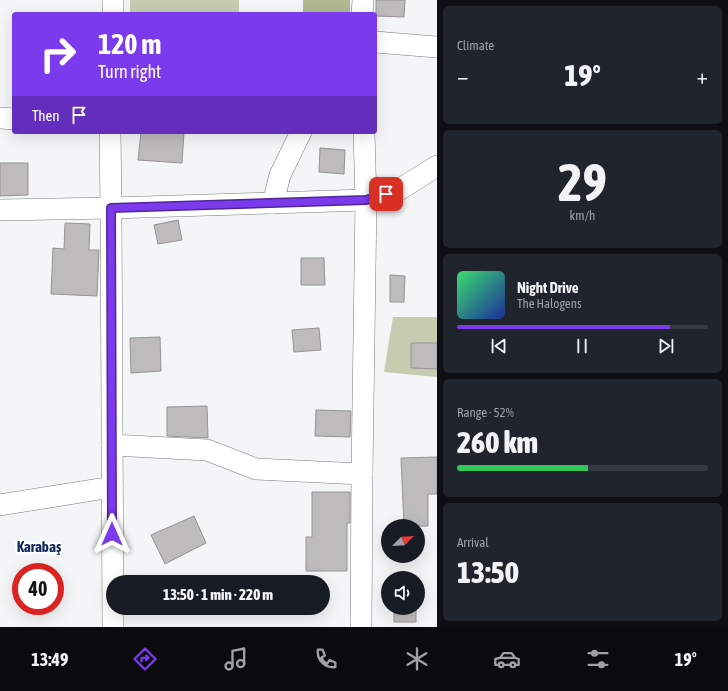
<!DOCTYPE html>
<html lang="en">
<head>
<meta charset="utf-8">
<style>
  body { margin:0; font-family:"Asap Condensed",sans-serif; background:#20242c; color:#f1f3f6; height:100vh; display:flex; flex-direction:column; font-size:15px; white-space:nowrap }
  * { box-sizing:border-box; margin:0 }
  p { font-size:13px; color:#9ea1a6 }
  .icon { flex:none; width:22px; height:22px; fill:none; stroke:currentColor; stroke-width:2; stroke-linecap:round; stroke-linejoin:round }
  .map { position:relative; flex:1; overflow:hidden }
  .sheet { display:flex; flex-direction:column; gap:6px; padding:6px; background:#0d0f14; width:291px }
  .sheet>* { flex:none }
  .banner { position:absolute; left:12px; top:12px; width:365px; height:122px; border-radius:4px; box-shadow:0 4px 16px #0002; background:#7c3aed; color:#fff; overflow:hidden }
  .needle { width:26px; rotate:66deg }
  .tools { position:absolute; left:381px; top:519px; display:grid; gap:8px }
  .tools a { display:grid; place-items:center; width:44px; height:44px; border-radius:50%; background:#171b24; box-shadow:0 4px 16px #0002; font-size:20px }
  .speed { position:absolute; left:12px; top:563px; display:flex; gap:8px; font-size:20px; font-weight:700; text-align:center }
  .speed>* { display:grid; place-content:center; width:52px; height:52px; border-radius:50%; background:#171b24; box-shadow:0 4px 16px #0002; line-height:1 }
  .speed .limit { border:6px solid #d22; background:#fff; color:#111 }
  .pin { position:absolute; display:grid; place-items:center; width:34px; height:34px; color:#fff; margin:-17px; border-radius:8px; box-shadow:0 2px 6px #0006 }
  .me { position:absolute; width:44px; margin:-22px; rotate:0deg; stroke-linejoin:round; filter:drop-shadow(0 0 3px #0008) }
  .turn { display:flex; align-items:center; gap:14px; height:84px; padding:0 20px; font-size:18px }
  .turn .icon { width:52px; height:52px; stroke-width:2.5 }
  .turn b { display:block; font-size:28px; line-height:34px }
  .then { display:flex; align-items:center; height:38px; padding:0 20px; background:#0003; gap:8px; font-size:15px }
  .big { font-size:30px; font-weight:800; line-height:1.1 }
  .sheet .widget { flex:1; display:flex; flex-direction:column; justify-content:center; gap:6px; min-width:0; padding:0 14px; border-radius:6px; background:#20242c }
  .sheet .dial { align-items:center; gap:0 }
  .dial b { font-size:52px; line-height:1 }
  .song { display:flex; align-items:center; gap:12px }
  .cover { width:48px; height:48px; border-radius:6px; background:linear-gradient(135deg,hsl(140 70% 55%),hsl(230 70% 35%)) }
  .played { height:4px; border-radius:2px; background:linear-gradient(90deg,#7c3aed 85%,#363941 85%) }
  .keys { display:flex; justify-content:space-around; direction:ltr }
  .heat { display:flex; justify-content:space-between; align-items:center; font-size:22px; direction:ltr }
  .charge { height:6px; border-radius:3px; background:linear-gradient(90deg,#34c759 52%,#363941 0) }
  .trip { position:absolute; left:106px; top:575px; width:224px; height:40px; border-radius:20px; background:#171b24; box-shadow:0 4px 16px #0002; font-weight:800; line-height:40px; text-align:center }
  .menu { display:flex; height:64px; justify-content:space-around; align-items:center; background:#090b0e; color:#9ea1a6 }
  .menu .icon { width:28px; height:28px }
  .menu .active { color:#7c3aed }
  .menu b { font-size:18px; color:#f1f3f6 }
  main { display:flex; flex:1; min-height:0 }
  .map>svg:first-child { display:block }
  .green { fill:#c6ccaf }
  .forest { fill:#b1b990 }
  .building { fill:#bdbbbc; stroke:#959394 }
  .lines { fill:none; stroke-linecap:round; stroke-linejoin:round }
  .minor-casing { stroke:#797b7c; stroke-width:22 }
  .minor { stroke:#fff; stroke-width:21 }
  .route-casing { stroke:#51269a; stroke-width:10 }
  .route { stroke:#7c3aed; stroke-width:7 }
  .labels { text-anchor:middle; stroke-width:4; stroke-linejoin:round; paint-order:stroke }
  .quarter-label { font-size:15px; font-weight:bold; fill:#0d295d; stroke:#fff }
</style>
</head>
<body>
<main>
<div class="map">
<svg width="437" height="627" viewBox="0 0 437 627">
  <rect width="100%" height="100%" fill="#f3f5f6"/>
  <g class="green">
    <rect x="130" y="0" width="109" height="14"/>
    <path d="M393,317H437V377L384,372Z"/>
  </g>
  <rect class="forest" x="303" y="0" width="47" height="14"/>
  <g class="building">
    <path d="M376,0H405L404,17L376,16Z"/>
    <path d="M141,132H184L182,163L138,160Z"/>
    <path d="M320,148L345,150L344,174L319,172Z"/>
    <path d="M0,163H28V195L0,196Z"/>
    <path d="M178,220L182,240L158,244L154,225Z"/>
    <path d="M65,223L90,224L89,250H99L97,296L51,294L53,248L64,249Z"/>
    <path d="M301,258H324L325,285H301Z"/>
    <path d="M390,275L405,276L404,302H390Z"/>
    <path d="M319,328L321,350L294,352L292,330Z"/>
    <path d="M160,337L161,371L131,373L130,338Z"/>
    <path d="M411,343H437V369L411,368Z"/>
    <path d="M207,406L208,438L167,436V407Z"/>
    <path d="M316,410L351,411L350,437L315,436Z"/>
    <path d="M437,457V494H428V526H404L401,458Z"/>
    <path d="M312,492H350V523H347V571H306V537H312Z"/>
    <path d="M194,516L206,543L165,564L151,535Z"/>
    <rect x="394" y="608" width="22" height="14"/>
  </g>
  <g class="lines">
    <g class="minor-casing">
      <g id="minor">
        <path d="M113,14V0"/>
        <path d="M362,14L363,0"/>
        <path d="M375,42L437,47"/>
        <path d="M0,118L14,119"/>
        <path d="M110,132L111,208L113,627"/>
        <path d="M273,203L280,175L301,132"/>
        <path d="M0,210L111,208L366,200L397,191L437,166"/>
        <path d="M112,445L207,450L256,469L362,474"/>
        <path d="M0,505L112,487"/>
        <path d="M361,627L362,474L366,200L364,132"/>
      </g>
    </g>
    <use href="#minor" class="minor"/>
  </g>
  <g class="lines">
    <g class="route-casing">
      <path id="route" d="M112,534L111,208L366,200L386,194"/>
    </g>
    <use href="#route" class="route"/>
  </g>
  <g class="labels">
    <g class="quarter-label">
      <text x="39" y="552">Karabaş</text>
    </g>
  </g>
</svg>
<div class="tools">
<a><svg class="needle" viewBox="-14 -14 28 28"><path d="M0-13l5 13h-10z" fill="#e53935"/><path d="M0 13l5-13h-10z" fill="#9ea1a6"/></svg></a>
<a><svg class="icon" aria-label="sound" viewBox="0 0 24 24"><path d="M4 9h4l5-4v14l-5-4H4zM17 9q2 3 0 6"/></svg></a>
</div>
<div class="speed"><div class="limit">40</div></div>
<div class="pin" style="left:386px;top:194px;background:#d93025"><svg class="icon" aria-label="arrive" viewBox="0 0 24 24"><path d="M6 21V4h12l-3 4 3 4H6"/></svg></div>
<svg class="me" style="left:112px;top:534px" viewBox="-20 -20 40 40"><path d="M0-17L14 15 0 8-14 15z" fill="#7c3aed" stroke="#fff" stroke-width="4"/></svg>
<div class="trip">13:50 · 1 min · 220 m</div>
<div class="banner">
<div class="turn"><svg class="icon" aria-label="right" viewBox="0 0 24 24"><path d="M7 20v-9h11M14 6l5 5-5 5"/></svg><div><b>120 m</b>Turn right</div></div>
<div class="then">Then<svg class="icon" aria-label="arrive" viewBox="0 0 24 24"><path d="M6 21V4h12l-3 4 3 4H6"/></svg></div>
</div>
</div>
<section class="sheet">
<div class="widget"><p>Climate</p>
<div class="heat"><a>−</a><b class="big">19°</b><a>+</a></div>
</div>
<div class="widget dial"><b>29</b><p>km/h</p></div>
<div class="widget">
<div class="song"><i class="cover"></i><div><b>Night Drive</b><p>The Halogens</p></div></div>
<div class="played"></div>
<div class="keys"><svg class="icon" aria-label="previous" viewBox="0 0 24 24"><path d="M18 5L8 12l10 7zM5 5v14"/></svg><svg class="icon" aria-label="pause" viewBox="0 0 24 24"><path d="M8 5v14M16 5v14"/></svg><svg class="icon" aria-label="next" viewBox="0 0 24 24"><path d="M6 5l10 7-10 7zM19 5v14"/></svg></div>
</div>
<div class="widget"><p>Range · 52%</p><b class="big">260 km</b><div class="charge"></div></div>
<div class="widget"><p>Arrival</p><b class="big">13:50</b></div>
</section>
</main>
<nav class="menu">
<b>13:49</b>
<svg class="icon active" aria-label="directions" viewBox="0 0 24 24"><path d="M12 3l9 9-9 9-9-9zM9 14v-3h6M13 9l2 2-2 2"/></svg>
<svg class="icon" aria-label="music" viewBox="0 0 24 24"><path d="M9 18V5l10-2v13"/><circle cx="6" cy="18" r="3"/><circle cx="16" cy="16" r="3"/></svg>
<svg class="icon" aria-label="phone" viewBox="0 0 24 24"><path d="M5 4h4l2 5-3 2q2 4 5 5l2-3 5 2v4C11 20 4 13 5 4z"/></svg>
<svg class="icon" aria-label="climate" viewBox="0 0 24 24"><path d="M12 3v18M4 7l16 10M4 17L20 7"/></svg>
<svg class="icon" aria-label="car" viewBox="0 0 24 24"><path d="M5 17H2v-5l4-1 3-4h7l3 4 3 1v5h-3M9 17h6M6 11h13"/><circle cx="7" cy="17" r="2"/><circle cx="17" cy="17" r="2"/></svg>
<svg class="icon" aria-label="filters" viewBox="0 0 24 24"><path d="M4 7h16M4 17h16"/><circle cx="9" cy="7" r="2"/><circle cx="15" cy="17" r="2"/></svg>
<b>19°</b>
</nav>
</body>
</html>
